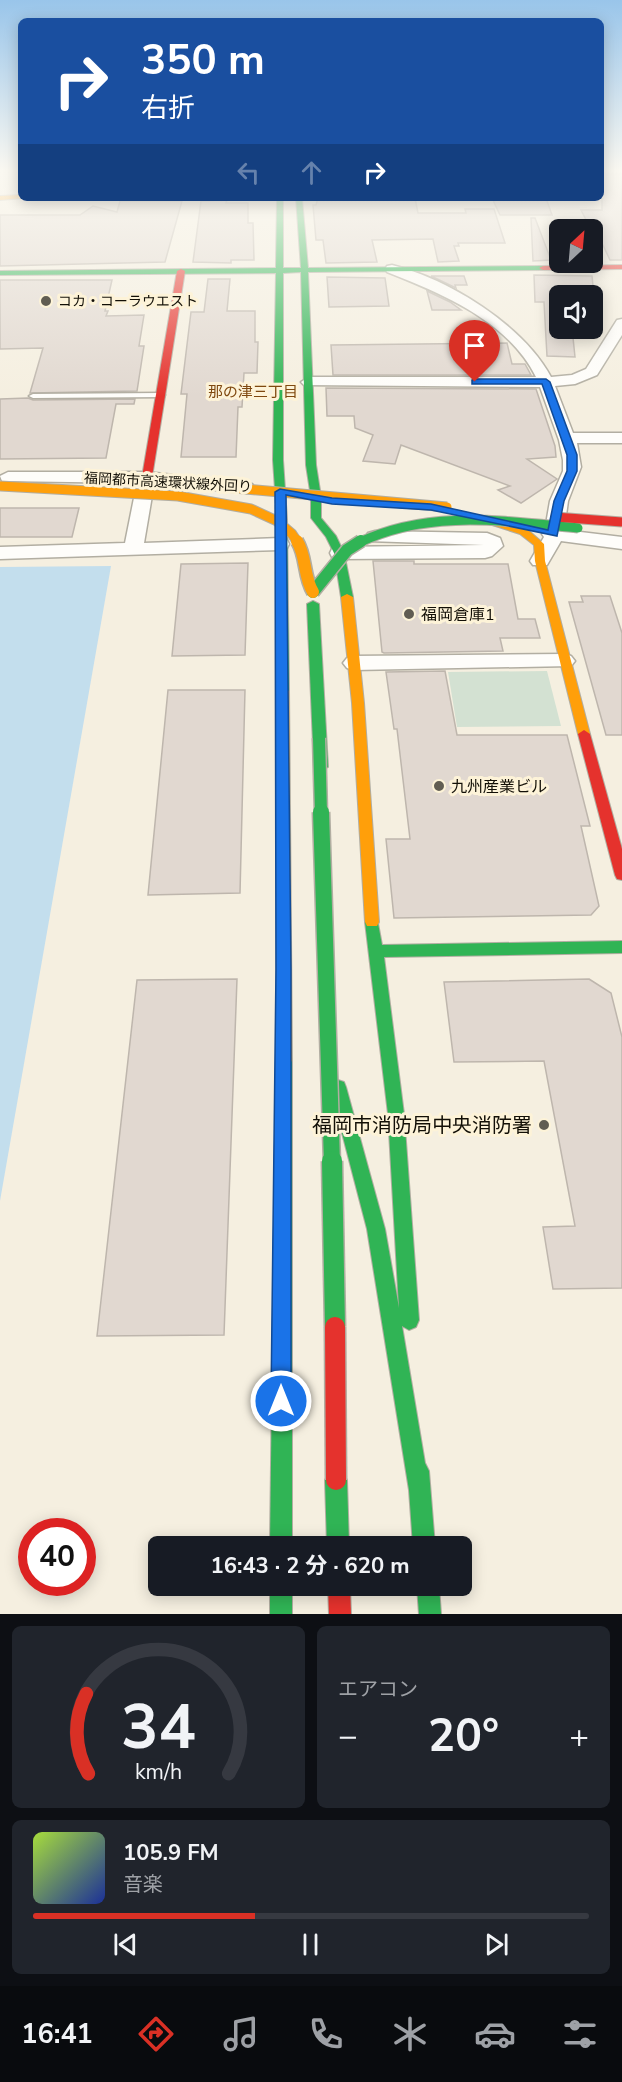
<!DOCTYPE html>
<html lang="ja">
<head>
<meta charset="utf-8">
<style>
  body { margin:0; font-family:"Nunito Sans","Noto Sans JP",sans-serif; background:#20242c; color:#f1f3f6; height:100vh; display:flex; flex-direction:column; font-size:22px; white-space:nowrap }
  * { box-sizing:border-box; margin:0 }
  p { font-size:20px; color:#9ea1a6 }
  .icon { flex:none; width:33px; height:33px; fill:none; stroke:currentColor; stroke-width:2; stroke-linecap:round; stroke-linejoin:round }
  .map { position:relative; height:1614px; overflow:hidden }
  .details { display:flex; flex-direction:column; gap:12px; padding:12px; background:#0d0f14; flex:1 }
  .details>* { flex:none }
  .guide { position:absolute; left:18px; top:18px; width:586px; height:183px; border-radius:9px; box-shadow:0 3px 15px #0003; background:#1a4fa0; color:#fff; overflow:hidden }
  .needle { width:39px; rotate:26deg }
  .fabs { position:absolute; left:549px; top:219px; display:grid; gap:12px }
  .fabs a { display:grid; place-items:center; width:54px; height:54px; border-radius:9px; background:#171b24; box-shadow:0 3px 15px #0003; font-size:30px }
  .speed { position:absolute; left:18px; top:1518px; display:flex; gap:12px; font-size:30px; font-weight:700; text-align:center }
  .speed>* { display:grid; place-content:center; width:78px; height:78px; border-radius:50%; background:#171b24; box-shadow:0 3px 15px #0003; line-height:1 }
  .speed .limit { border:9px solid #d22; background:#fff; color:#111 }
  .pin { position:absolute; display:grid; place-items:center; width:51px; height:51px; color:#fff; margin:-62px -26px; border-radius:50% 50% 50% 0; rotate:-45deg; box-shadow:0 0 6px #0007 }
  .pin .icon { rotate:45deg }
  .me { position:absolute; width:66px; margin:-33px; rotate:0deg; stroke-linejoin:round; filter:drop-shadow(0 0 4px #0008) }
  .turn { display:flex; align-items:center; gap:21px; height:126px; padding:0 24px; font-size:27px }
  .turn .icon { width:78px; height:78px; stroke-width:2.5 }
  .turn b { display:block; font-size:42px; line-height:51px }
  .lanes { display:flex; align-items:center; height:57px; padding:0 24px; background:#0003; justify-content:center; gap:30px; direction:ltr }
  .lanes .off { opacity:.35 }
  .big { font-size:45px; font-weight:700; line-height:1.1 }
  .details .tile { flex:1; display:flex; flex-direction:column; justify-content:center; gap:9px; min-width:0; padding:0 21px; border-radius:9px; background:#20242c }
  .details .dial { align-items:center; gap:0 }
  .dial svg { height:156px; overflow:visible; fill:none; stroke:#363941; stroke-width:7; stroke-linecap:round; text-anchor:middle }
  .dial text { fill:#f1f3f6; stroke:none }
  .song { display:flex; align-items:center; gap:18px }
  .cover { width:72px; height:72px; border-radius:9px; background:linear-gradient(135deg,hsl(80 70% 55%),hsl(230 70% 35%)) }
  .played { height:6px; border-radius:3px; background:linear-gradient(90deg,#d93025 40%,#363941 40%) }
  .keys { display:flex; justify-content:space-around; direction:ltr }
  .heat { display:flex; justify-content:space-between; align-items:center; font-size:33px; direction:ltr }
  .details .tiles { flex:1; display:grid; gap:12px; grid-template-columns:1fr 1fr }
  .tile:last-child { grid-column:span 2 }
  .trip { position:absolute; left:148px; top:1536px; width:324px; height:60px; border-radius:9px; background:#171b24; box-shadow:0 3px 15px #0003; font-weight:700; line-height:60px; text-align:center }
  .tab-bar { display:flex; height:96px; justify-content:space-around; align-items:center; background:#090b0e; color:#9ea1a6 }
  .tab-bar .icon { width:42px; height:42px }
  .tab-bar .active { color:#d93025 }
  .tab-bar b { font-size:27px; color:#f1f3f6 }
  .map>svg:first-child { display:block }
  .green { fill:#d3e1d2 }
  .water { fill:#c3deed }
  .building { fill:#e1d8d0; stroke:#beb6ad; stroke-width:1.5 }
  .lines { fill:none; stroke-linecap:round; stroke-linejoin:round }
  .lane-casing { stroke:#b2aea2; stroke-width:3 }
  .street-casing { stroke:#b2aea2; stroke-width:3 }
  .fast-casing { stroke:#b2aea2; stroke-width:2 }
  .slow-casing { stroke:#b2aea2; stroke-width:2 }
  .jam-casing { stroke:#b2aea2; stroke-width:2 }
  .lane { fill:#fefdfa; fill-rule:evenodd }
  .street { fill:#fefdfa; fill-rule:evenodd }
  .fast { fill:#30b455; fill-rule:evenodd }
  .slow { fill:#ff9f0a; fill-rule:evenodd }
  .jam { fill:#e5322d; fill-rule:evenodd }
  .fast-bridge-far3-casing { stroke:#b2aea2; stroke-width:11; stroke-linecap:butt }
  .fast-bridge-far2-casing { stroke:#b2aea2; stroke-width:15; stroke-linecap:butt }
  .fast-bridge-far1-casing { stroke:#b2aea2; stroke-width:19; stroke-linecap:butt }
  .fast-bridge-casing { stroke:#b2aea2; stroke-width:23; stroke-linecap:butt }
  .slow-bridge-far1-casing { stroke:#b2aea2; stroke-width:11; stroke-linecap:butt }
  .slow-bridge-casing { stroke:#b2aea2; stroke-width:15; stroke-linecap:butt }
  .jam-bridge-far1-casing { stroke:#b2aea2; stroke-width:11; stroke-linecap:butt }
  .jam-bridge-casing { stroke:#b2aea2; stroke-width:23; stroke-linecap:butt }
  .fast-bridge-far3 { stroke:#30b455; stroke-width:9 }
  .fast-bridge-far2 { stroke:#30b455; stroke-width:12 }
  .fast-bridge-far1 { stroke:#30b455; stroke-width:16 }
  .fast-bridge { stroke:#30b455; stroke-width:20 }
  .slow-bridge-far1 { stroke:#ff9f0a; stroke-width:9 }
  .slow-bridge { stroke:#ff9f0a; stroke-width:12 }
  .jam-bridge-far1 { stroke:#e5322d; stroke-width:9 }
  .jam-bridge { stroke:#e5322d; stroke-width:20 }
  .route { fill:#1a73e8; stroke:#114b97; stroke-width:1.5 }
  .poi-dot { fill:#615d52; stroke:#fdf3d8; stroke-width:2 }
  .labels { text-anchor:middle; stroke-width:6; stroke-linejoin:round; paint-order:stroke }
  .far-poi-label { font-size:14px; fill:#120f06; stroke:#fdf3d8; text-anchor:start }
  .far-street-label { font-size:14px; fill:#120f06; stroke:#fdf3d8 }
  .far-neighbourhood-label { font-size:15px; fill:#7f480f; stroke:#fdf3d8 }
  .poi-label { font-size:16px; fill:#120f06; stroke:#fdf3d8; text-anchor:start }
  .near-poi-label { font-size:20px; fill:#120f06; stroke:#fdf3d8; text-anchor:end }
</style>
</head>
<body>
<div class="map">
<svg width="622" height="1614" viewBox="0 0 622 1614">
  <rect width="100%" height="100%" fill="#f5efe0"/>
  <path class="green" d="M547,671L561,726L457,727L448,672Z"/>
  <path class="water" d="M111,566L0,1201V567Z"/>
  <g class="building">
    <path d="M602,174H622V260H610L601,241H597L581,210H602Z"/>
    <path d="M318,198H415L418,213H466L465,209H494L505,243H458L459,246H454L459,261L438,262L433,239L372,240L377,262L326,263L323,240H316L313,205H316Z"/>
    <path d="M492,198H546L552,215H500Z"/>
    <path d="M227,200L226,203H248V223H253L254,260H231V263L193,262L201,201Z"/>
    <path d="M120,201H182L165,262L0,266V215H80L93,206L117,212Z"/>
    <path d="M531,218H535L551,260L533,261Z"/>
    <path d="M534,275L592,276L594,296H560V328H572L575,357L547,356L544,302H535Z"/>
    <path d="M431,276H464L467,285H455L456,288Z"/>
    <path d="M327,277L385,278L389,306L329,307Z"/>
    <path d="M208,279H230L227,311H255V342H258L257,373H244L242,407H238L236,457H181L187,394H181L191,312H204Z"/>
    <path d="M0,280H112L105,311H108L106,316L144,315L139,346H144L137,391L30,393L43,348L0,349Z"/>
    <path d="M427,291L450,302L461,310H432Z"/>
    <path d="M507,343L512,364H525L531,375H333L331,345Z"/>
    <path d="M326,388L536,389L555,446L556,457L527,459L557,479L521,503L498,490L510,486L401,445L395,464L363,461L373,435L355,428L354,416H327Z"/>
    <path d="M28,398L33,400L135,399L134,404H116L106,458L0,459V399Z"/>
    <path d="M0,508H79L72,537H0Z"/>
    <path d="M373,561H414V564H508L518,619H535L540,638H500L503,651L384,653L382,652Z"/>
    <path d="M248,563L245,655L172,656L181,564Z"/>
    <path d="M581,596H610L622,633V735H606L569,602H583Z"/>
    <path d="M445,671L457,735H567L590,826H581L599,906L591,915L394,918L386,839H410L397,729H394L386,672Z"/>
    <path d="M168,690H245L240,893L148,895Z"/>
    <path d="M237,979L224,1335L97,1336L137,980Z"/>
    <path d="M589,979L611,993L622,1037V1288L553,1289L543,1227L575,1226L544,1061L454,1062L444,982Z"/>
  </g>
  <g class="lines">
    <g class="lane-casing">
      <path id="lane" d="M161,393L165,395L164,397L33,398L29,396L33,394Z"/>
    </g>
    <g class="street-casing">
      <g id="street">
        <path d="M392,265C449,279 523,325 551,377L572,375L586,369L617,320L622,319V335L597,375L575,384L555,386L573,433H622V443H577L581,467L568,501L564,530L622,537V549L561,541L547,565H533L530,561L544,537L542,534L545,530L550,501L563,471V460L559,440L540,387L304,385L301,382L309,377H536C508,321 443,294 387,272L385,269L387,266Z"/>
        <path d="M8,472H147L252,484L255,488L252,492L246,493L154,484L144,543L280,538L287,540L289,544L287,548L280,550L0,559V547L125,543L137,483L2,481L0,476Z"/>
        <path d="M375,531L487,533L500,538L503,546L492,556L485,558L339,559L332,557L330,553L332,549L339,547L484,545L368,541L366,537L368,533Z"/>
        <path d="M564,654L571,656L575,661L571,666L354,670L347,668L343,663L347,658L354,656Z"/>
      </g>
    </g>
    <g class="fast-casing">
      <g id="fast">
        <path d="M277,198H283V268H301L296,198H302L308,268L543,266L547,268L543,270L308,272L316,465L321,497V518L336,536L344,553L353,597L347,600L341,597L334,553L326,537L311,518V497L306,465L301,272L283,273V460L287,519L289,691L283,695L277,691V519L273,460L276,273L0,275V271L276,268Z"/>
        <path d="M313,601L319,604L328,767L321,771L314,767L307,604Z"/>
        <path d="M372,916L377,918L382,945L622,941V953L384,957L404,1114L419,1320L416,1327L409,1330L402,1326L425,1463L429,1471L435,1546H413L409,1490L367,1229L330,1087L332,1082L338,1080L344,1082L346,1087L385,1229L399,1308L388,1114L365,922L367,918Z"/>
        <path d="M284,1053L290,1055L292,1060V1546H270L276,1060L278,1055Z"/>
        <path d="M336,1469L343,1473L347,1480L349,1546H327L325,1480L329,1473Z"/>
        <rect x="270" y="1586" width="22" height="28"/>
        <path d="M417,1586H439L441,1614H419Z"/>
      </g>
    </g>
    <g class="slow-casing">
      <g id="slow">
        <path d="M21,195L23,198L0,200V196Z"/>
        <path d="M487,517L528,530L544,544L545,561L590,734L588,737L584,738L578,734L535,561L534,545L520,534L483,522V518Z"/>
        <path d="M347,594L353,597L364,703L379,922L377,926H367L365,922L352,703L341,597Z"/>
        <path d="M283,687L289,691L292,1060L290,1065L284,1067L278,1065L276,1060L277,691Z"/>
      </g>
    </g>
    <g class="jam-casing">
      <g id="jam">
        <path d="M622,265V269L543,270L539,268L543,266Z"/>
        <path d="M181,269L185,271L152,477L147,480L142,477L177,271Z"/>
        <path d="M584,730L590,734L622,849V880L617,879L615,875L578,734Z"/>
        <path d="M328,1586H350L351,1614H329Z"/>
      </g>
    </g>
    <use href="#lane" class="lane"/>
    <use href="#street" class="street"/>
    <use href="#fast" class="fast"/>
    <use href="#slow" class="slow"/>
    <use href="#jam" class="jam"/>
    <g class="fast-bridge-far3-casing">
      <path id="fast-bridge-far3" d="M358,543C428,509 503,521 578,528"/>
    </g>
    <g class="fast-bridge-far2-casing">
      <g id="fast-bridge-far2">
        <path d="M313,592L347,550L361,541"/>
        <path d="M319,738L321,813"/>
      </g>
    </g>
    <g class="fast-bridge-far1-casing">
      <path id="fast-bridge-far1" d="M321,812L332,1163"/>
    </g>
    <g class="fast-bridge-casing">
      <path id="fast-bridge" d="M332,1161L335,1327"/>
    </g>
    <g class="slow-bridge-far1-casing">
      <g id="slow-bridge-far1">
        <path d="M0,486L178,496L251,509L277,521L292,534L298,543"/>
        <path d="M223,487L447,507"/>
      </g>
    </g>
    <g class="slow-bridge-casing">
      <path id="slow-bridge" d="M297,541C307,557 303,576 313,592"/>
    </g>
    <g class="jam-bridge-far1-casing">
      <path id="jam-bridge-far1" d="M555,517L622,522"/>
    </g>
    <g class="jam-bridge-casing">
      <path id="jam-bridge" d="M335,1327L336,1480"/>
    </g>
    <use href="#fast-bridge-far3" class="fast-bridge-far3"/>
    <use href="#fast-bridge-far2" class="fast-bridge-far2"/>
    <use href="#fast-bridge-far1" class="fast-bridge-far1"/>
    <use href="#fast-bridge" class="fast-bridge"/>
    <use href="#slow-bridge-far1" class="slow-bridge-far1"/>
    <use href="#slow-bridge" class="slow-bridge"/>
    <use href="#jam-bridge-far1" class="jam-bridge-far1"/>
    <use href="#jam-bridge" class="jam-bridge"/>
  </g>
  <linearGradient id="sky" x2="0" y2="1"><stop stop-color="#99c5ea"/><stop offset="0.43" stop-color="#faf8f1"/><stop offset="1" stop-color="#faf8f1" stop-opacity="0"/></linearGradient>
  <rect width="622" height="397" fill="url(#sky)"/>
  <path class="route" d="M475,379H546L550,382L577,455V471L564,501L557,536L431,510L332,504L286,495L291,969V1401L288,1409L281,1412L274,1409L271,1401L276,969L275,492L280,489L332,498L431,504L548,530L554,501L567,471V455L542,384H472V380Z"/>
  <g class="poi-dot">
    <circle cx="46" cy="301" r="6"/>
    <circle cx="409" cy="614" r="6"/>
    <circle cx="439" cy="786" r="6"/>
    <circle cx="544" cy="1125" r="6"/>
  </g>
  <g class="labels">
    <g class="far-poi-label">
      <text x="58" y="306">コカ・コーラウエスト</text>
    </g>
    <g class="far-street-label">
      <text transform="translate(168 482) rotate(3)" y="5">福岡都市高速環状線外回り</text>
    </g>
    <g class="far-neighbourhood-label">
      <text x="253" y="397">那の津三丁目</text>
    </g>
    <g class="poi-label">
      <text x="421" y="620">福岡倉庫1</text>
      <text x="451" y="792">九州産業ビル</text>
    </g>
    <g class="near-poi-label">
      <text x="532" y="1132">福岡市消防局中央消防署</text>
    </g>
  </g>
</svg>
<div class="fabs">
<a><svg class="needle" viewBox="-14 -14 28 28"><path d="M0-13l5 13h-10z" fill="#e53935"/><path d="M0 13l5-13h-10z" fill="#9ea1a6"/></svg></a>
<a><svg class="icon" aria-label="sound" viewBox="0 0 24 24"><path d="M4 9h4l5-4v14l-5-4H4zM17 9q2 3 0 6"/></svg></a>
</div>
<div class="speed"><div class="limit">40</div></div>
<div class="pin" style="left:475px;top:382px;background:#d93025"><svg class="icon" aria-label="arrive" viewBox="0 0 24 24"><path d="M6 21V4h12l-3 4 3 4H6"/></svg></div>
<svg class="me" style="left:281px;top:1401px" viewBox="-20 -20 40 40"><circle r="17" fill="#1a73e8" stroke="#fff" stroke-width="3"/><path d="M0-11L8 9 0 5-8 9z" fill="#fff"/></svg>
<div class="trip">16:43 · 2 分 · 620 m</div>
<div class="guide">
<div class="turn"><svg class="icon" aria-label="right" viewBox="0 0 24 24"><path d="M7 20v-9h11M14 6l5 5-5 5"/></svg><div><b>350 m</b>右折</div></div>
<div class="lanes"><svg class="icon off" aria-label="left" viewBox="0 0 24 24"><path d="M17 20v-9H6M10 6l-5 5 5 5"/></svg><svg class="icon off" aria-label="ahead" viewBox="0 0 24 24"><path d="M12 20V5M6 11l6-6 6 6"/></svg><svg class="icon" aria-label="right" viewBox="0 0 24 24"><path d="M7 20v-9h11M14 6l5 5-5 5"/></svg></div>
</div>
</div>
<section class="details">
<div class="tiles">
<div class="tile dial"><svg viewBox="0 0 100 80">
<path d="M14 69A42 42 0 1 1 86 69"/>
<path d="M14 69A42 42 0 0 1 13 28" stroke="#d93025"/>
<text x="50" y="56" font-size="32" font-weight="700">34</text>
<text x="50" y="72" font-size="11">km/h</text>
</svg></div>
<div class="tile"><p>エアコン</p>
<div class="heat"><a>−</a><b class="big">20°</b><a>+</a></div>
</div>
<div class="tile">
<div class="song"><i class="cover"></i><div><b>105.9 FM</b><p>音楽</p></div></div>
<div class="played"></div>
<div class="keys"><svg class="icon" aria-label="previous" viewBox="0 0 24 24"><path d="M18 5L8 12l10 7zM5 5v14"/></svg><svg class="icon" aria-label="pause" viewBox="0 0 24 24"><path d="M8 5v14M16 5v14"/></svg><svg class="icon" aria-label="next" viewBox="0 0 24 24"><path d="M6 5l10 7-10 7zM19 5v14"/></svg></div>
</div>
</div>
</section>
<nav class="tab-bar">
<b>16:41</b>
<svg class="icon active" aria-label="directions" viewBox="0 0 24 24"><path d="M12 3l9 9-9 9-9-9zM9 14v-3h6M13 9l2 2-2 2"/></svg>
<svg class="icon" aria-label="music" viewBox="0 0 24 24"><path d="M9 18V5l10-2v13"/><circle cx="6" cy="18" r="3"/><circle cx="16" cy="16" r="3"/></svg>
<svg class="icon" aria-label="phone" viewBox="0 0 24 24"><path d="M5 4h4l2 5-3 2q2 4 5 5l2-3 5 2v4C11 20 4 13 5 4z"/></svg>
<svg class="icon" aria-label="climate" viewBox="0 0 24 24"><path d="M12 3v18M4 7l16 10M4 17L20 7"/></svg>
<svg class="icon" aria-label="car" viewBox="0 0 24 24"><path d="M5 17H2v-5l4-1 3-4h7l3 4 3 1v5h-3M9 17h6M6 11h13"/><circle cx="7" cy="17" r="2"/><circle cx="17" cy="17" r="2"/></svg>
<svg class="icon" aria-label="filters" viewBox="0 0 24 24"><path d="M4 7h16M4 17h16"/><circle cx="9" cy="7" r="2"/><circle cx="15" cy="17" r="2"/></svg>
</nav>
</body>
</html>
